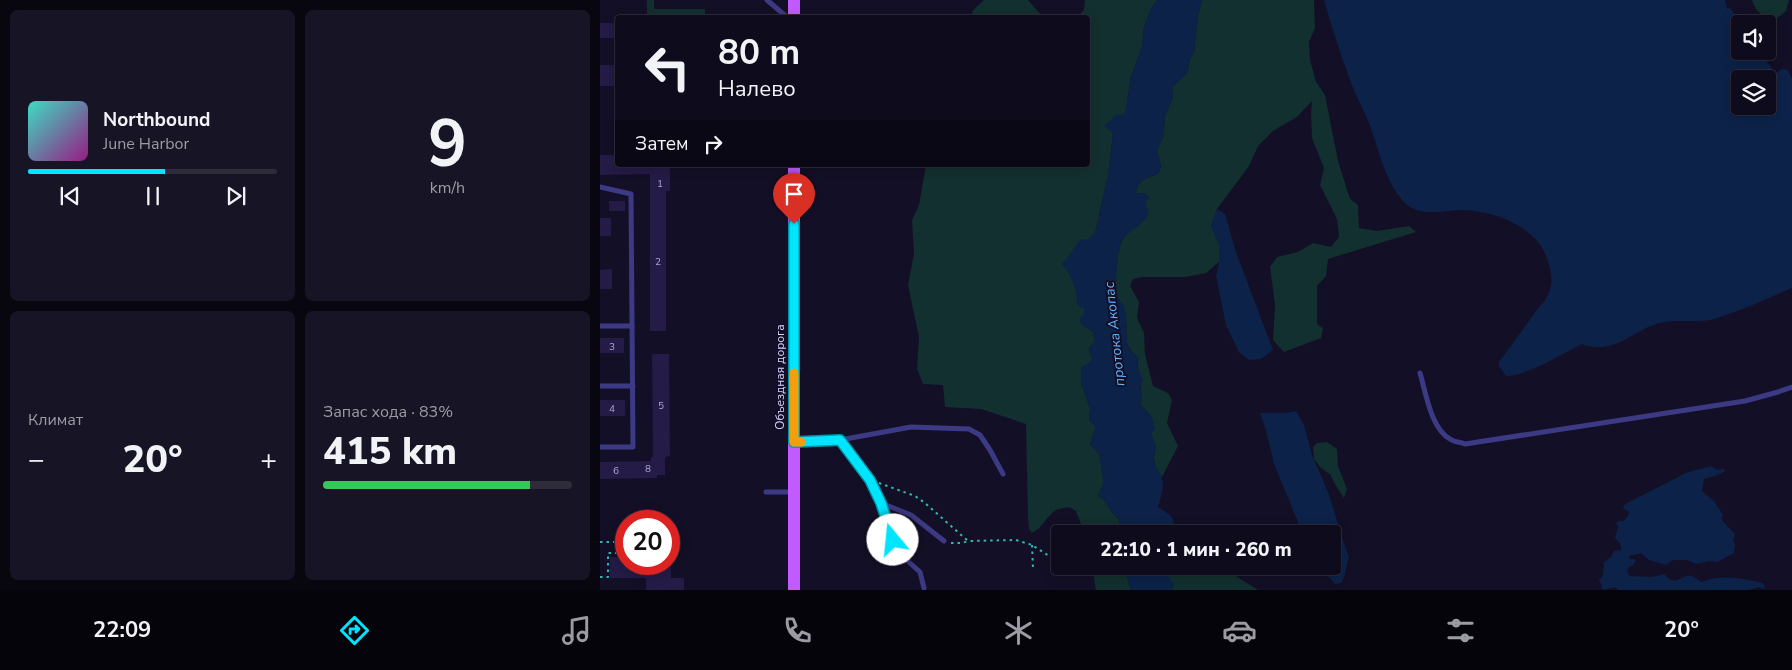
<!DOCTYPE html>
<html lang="ru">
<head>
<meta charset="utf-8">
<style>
  body { margin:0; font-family:"Nunito Sans",sans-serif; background:#171425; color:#f1f3f6; height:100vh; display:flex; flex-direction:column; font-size:19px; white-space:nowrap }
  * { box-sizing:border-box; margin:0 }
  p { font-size:16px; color:#9b9ba3 }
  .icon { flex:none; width:28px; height:28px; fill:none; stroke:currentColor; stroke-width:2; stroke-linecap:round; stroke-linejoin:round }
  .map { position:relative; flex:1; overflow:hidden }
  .details { display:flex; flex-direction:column; gap:10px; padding:10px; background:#08060f; width:600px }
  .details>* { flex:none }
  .guide { position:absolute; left:15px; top:15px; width:475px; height:152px; border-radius:5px; box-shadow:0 2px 12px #0003,0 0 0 1px #2e2b3b; background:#0e0b1c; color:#f1f3f6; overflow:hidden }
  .fabs { position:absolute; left:1131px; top:15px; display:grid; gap:10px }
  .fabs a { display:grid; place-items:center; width:45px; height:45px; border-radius:5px; background:#0e0b1c; box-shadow:0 2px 12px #0003,0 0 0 1px #2e2b3b; font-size:25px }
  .speed { position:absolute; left:15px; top:510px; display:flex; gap:10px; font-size:25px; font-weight:700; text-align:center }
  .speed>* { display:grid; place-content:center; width:65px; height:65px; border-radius:50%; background:#0e0b1c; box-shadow:0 2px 12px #0003,0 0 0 1px #2e2b3b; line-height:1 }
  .speed .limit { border:8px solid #d22; background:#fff; color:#111 }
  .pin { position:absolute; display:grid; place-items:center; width:42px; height:42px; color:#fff; margin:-51px -21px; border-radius:50% 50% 50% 0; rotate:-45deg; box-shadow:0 0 5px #0007 }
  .pin .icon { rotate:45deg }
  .me { position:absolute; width:55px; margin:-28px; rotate:343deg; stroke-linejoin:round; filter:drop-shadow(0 0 4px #0008) }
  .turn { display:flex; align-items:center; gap:18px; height:105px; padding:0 20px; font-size:22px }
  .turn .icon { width:65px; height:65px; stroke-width:2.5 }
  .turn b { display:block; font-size:35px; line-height:42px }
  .then { display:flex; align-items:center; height:48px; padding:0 20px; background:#0003; gap:10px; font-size:19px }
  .big { font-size:38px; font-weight:800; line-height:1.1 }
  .details .tile { flex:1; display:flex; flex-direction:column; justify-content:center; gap:8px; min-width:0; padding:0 18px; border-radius:8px; background:#171425 }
  .details .dial { align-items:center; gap:0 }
  .dial b { font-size:65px; line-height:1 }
  .song { display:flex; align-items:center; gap:15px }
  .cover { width:60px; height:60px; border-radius:8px; background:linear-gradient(135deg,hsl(170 70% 55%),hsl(310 70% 35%)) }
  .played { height:5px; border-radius:2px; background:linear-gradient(90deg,#00e5ff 55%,#2e2b3b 55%) }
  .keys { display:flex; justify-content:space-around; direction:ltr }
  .heat { display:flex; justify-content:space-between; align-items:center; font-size:28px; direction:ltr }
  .charge { height:8px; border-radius:4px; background:linear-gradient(90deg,#34c759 83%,#2e2b3b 0) }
  .details .tiles { flex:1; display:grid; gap:10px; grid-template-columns:repeat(2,1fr) }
  .trip { position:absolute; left:451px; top:525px; width:290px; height:50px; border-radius:5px; background:#0e0b1c; box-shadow:0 2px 12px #0003,0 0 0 1px #2e2b3b; font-weight:800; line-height:50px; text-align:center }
  .tab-bar { display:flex; height:80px; justify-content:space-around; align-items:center; background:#06040b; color:#9b9ba3 }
  .tab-bar .icon { width:35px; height:35px }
  .tab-bar .on { color:#00e5ff }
  .tab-bar b { font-size:22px; color:#f1f3f6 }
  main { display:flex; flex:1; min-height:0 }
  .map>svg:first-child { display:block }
  .green { fill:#12302f }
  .water { fill:#0c2248; fill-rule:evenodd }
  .building { fill:#241b47 }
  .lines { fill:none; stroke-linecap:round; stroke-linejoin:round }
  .path { stroke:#2fb8b0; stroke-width:2; stroke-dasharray:2.5 4; stroke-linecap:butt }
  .service { stroke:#3d3a85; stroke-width:5 }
  .primary { stroke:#c25bff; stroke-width:12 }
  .route-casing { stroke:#0095a6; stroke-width:12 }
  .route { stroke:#00e5ff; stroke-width:9 }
  .slow { stroke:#f59e0b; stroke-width:9 }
  .labels { text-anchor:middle; stroke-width:4; stroke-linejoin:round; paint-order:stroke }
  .number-label { font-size:10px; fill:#aca6d1 }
  .street-label { font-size:12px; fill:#d9d4ff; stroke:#130f26 }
  .water-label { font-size:14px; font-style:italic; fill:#62b6ff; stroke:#130f26 }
</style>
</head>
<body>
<main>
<section class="details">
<div class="tiles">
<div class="tile">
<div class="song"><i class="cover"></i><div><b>Northbound</b><p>June Harbor</p></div></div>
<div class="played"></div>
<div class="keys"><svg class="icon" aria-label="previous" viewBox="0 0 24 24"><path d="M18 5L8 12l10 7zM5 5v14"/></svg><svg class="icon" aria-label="pause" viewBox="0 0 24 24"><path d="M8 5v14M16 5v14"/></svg><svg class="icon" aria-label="next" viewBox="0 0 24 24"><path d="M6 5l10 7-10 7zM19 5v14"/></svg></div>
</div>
<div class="tile dial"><b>9</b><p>km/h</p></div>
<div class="tile"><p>Климат</p>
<div class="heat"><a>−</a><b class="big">20°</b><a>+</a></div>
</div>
<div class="tile"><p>Запас хода · 83%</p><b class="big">415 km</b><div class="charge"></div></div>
</div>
</section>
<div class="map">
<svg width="1192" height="590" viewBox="0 0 1192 590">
  <rect width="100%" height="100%" fill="#130f26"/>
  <g class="green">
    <path d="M47,0H54V9H105V17H47Z"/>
    <path d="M384,0H428L443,17H371L373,10Z"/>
    <path d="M485,0H557L551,9L544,27L542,47L531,77L525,115L513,133L508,176L495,234L487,240L469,271L476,289L478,306L484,307V315L481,324L493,332L495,341L489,348L492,360L481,383L490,408L489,420L496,426L490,444L499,454L504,483L498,496C509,502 508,511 519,519L521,528L517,534H485L476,511L469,507C465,508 460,508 456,510C446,516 443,528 432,533L429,529L428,518L426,424L381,409L345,407L343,385L323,384L317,369L319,337L308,285L314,254L312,220L319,205L326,165H488V18L479,17L484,9Z"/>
    <path d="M602,0H714L715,28L709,42L710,60L716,82L725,95L738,161L750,199L758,205L759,228L777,231L809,226L816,232L728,259L726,276L717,286V324L723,328L721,338L684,352L673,340L675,305L670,267L677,257L698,252L713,243L731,247L739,237L737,219L720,185L724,168L712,138L711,112L712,101L697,117L673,131L658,146L649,166L617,209L611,226L619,244V262L606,273L585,277H542L533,279L530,286L539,302L537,318L544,333L545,354L553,386L568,393L572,400L567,423L578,446L562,477C554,466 552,460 556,446L551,434L552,417L540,404C544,388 537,372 537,356C522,344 528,337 526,321C525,311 518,302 516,292C514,282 517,248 523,239C529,231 538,224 546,219V194L536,193C537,180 548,177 558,174L561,167L557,150L563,136L565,115L573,98L572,87L587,73L590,59L594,52L598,15Z"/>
    <path d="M1152,0H1189L1186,11L1176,19C1163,17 1156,13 1152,0Z"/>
    <path d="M727,442L737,449L738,466L747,489L744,498L735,484L730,474L721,468L714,459L713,447L717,443Z"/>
    <path d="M492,566H524L531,590H496Z"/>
    <path d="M575,566H626L625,569L658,590H572L574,584L569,579V574L575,571Z"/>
  </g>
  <g class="water">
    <path d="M557,0H602L598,15L594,52L590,59L587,73L572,87L573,98L565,115L563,136L557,150L561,167L558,174C549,177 537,180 536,193L546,194L549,197L546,202C546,205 548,210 548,213C548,222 527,232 522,240C517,249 514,289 518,297C519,301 523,303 524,306C529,320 523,334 529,348C531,352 536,354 539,359L537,366L543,381L540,387L542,393L540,404L552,417L555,429L551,434L556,446C549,471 562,466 563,484C563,491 560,500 558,507C572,516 575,516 574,534H517L521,528L519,519C508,511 509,502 498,496L504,483L499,454L490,444L496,426L489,420L490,408L481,383V368L492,360L489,348L495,341L493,332L481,324L479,318L484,315V308L478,306C476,290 473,276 462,264L481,239L487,240L495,234L508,176L513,133L504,126L516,115L525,114L531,77L542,47L544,27L551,9Z"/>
    <path d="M724,0H1125L1127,9L1130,8L1142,24H1140V51H1158L1176,73L1182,69L1188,70L1192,79V288C1171,297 1150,307 1128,314C1122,316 1116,319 1110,320C1094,323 1076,319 1060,323C1031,330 1016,356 982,344C961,354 930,375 906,376L899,366V362L939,307C949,298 954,283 950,269C948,260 944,249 938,242C921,221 889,211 863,210C846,210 819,218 805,203C785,182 780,154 771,128C765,113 757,98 751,83C741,56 732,28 724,0ZM1140,79H1168V106H1140Z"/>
    <path d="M617,209L625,214L636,252L673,350L661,359L649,360L639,352L626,325L616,276L619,262V244L611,227Z"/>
    <path d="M696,411L704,425L712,455L728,492L749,558C745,567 747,575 741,583L735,584L727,575L720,574L715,567L732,566V534H703L674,464L666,430L660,413C672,412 685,414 696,411Z"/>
    <path d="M1111,466L1117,470L1124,469L1125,471C1119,476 1112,476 1104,479L1102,491L1114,501L1123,515L1121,518C1125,525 1130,528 1135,534L1133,540L1135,544L1134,553L1117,562L1109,561L1096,564L1087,560H1073L1066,565L1049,560L1041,553L1029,556V559H1034L1036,561L1033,565L1029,567L1027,572L1030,576L1052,577L1064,574C1078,590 1081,571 1094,577C1097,578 1098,580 1101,582C1119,574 1144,578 1163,583L1165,588L1164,589L1159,587L1148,590H1019L1015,587L1004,590L1001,588L1002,586L999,580L1003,575L1004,562L1011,557L1014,551L1021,550L1020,543L1015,538L1018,526L1016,523L1019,521H1023L1028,516L1029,512L1023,508L1025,504L1086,473Z"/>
    <path d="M524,566H575V571L569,575V579L574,584L572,590H531Z"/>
  </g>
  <g class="building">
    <rect x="0" y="23" width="18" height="15"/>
    <rect x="0" y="65" width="18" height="21"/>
    <path d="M0,155H18V165H67V168H70V191H66V331H50V174L0,175Z"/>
    <rect x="9" y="201" width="16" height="10"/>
    <rect x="0" y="218" width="11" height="18"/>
    <path d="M12,269V289H0V270Z"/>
    <rect x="0" y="338" width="24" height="15"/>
    <path d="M52,354H69L70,456L65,457V475H57V478L0,479V462L51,461V457H53Z"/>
    <rect x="0" y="400" width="25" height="16"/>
    <path d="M10,557H26V564H71V578H84V590H46V578H10Z"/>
  </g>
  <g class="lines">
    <g class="path">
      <path d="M279,483L315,496L325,503L368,541L416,540L432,545L460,563"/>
      <path d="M0,542H26"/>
      <path d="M351,543H362L368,541"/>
      <path d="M432,545L433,569"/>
      <path d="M0,577H8V553H26"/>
    </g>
    <g class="service">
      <path d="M167,0L188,18"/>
      <path d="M0,187L31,194L33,447H0"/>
      <path d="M0,326H32"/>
      <path d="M820,373C826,393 831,429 850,439C854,442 860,442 865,444L1145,401L1178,392L1192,387"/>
      <path d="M0,386H33"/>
      <path d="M240,440L270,480L281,503L293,541L301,555L320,572L324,588"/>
      <path d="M195,442L240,440L311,427L369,429L380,435L390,450L403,474"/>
      <path d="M166,492H193"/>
      <path d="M281,503L311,515L344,541"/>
    </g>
    <g class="primary">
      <path d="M194,0V18"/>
      <path d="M194,590V165"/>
    </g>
  </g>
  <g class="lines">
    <g class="route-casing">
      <path id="route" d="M194,224V442L240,440L270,480L281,503L293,540"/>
    </g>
    <use href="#route" class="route"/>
    <path class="slow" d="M194,373V442H201"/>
  </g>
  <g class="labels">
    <g class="number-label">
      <text x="60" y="187">1</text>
      <text x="58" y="265">2</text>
      <text x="12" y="350">3</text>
      <text x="61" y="409">5</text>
      <text x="12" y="412">4</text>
      <text x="48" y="472">8</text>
      <text x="16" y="474">6</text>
    </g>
    <g class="street-label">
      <text transform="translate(180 377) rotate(-90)" y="4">Объездная дорога</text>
    </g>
    <g class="water-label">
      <text transform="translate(514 334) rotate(-96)" y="5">протока Акопас</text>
    </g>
  </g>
</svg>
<div class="fabs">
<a><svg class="icon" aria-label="sound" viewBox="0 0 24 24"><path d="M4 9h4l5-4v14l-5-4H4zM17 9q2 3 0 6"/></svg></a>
<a><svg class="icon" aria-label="layers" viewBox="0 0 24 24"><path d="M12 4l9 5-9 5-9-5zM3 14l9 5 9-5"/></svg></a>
</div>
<div class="speed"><div class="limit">20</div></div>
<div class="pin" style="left:194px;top:224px;background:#d93025"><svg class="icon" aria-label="arrive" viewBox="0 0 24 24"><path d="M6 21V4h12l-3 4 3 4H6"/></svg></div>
<svg class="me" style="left:293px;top:540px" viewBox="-20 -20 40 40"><circle r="19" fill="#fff"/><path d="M0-13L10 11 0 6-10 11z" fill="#00e5ff"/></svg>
<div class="trip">22:10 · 1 мин · 260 m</div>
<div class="guide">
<div class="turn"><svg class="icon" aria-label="left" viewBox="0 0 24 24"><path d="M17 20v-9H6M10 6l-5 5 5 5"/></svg><div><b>80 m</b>Налево</div></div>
<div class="then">Затем<svg class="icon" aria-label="right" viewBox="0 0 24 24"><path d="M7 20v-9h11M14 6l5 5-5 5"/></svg></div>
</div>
</div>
</main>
<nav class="tab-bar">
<b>22:09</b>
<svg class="icon on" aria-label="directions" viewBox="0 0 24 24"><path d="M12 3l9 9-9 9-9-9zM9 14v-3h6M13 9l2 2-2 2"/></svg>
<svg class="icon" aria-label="music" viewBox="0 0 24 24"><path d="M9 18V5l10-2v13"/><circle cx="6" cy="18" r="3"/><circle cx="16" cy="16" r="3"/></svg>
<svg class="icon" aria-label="phone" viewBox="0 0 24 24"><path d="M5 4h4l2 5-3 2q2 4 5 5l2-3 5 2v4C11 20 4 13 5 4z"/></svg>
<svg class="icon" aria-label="climate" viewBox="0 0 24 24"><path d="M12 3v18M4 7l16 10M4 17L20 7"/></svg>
<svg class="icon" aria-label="car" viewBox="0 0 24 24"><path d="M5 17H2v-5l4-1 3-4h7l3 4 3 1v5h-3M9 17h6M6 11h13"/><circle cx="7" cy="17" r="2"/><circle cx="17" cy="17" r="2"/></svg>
<svg class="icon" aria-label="filters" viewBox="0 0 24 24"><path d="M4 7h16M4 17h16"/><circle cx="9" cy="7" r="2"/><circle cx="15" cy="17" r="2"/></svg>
<b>20°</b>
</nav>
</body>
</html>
